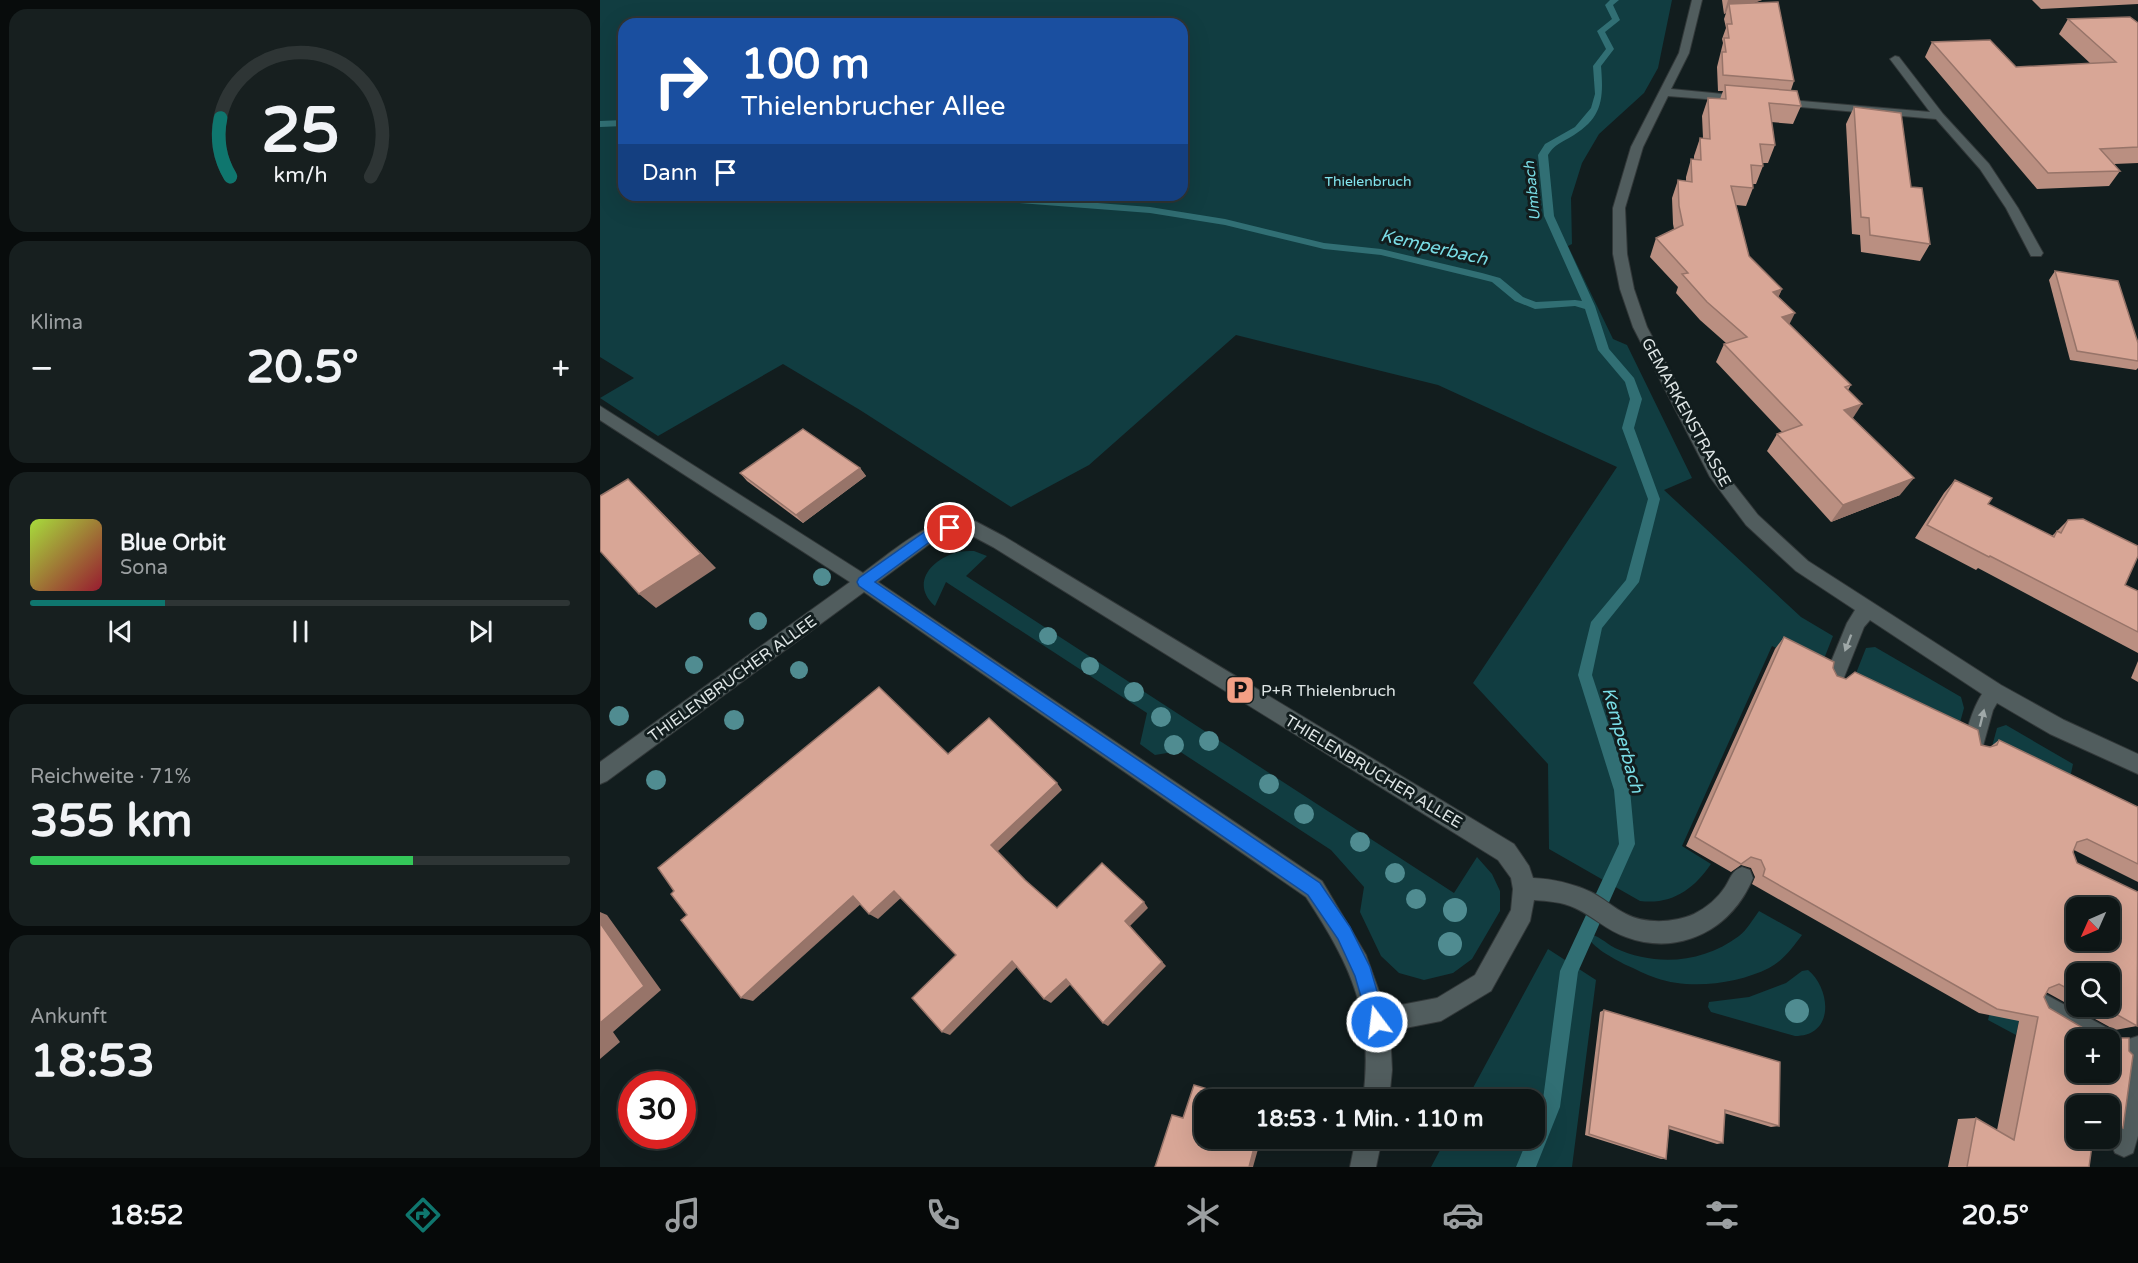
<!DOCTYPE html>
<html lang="de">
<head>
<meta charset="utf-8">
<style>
  body { margin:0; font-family:"Varela Round",sans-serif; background:#171f1f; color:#f1f3f6; height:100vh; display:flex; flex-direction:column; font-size:22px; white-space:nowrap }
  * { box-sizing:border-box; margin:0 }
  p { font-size:20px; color:#9b9fa1 }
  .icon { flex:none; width:33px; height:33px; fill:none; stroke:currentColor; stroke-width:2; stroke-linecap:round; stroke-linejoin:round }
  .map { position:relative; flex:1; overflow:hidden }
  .panel { display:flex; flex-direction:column; gap:9px; padding:9px; background:#080c0c; width:600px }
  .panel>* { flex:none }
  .guide { position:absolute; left:18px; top:18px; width:570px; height:183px; border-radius:18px; box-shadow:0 6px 24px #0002,0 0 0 2px #2e3535; background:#1a4fa0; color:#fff; overflow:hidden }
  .needle { width:39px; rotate:225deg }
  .tools { position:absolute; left:1466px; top:897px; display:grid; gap:12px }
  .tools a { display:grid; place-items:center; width:54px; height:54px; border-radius:12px; background:#0e1616; box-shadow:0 6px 24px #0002,0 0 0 2px #2e3535; font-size:30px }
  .speed { position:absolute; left:18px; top:1071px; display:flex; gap:12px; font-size:30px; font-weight:700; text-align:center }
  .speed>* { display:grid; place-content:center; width:78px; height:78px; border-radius:50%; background:#0e1616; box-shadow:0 6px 24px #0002,0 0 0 2px #2e3535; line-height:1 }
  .speed .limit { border:9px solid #d22; background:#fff; color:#111 }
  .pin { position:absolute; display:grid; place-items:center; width:51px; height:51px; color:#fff; margin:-26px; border:3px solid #fff; border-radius:50%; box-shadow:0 2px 6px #0007 }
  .me { position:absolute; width:66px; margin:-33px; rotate:345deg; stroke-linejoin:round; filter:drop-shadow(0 0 4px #0008) }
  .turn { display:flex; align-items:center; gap:21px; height:126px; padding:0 24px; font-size:27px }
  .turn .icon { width:78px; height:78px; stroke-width:2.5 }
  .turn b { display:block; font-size:42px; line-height:51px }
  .then { display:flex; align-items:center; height:57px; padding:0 24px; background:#0003; gap:12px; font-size:22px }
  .big { font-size:45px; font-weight:700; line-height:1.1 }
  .panel .tile { flex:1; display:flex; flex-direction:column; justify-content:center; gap:9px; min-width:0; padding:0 21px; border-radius:18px; background:#171f1f }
  .panel .dial { align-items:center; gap:0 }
  .dial svg { height:156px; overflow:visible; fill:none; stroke:#2e3535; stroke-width:7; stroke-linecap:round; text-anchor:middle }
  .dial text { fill:#f1f3f6; stroke:none }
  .song { display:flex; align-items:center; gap:18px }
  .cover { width:72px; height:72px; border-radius:9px; background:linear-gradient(135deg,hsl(80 70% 55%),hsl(350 70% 35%)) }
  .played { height:6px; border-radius:3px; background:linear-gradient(90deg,#0f766e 25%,#2e3535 25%) }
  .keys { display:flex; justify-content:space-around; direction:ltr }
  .heat { display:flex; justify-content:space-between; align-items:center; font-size:33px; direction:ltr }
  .charge { height:9px; border-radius:4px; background:linear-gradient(90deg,#34c759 71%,#2e3535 0) }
  .trip { position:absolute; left:594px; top:1089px; width:351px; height:60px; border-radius:18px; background:#0e1616; box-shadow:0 6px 24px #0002,0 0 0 2px #2e3535; font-weight:700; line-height:60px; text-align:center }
  .menu { display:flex; height:96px; justify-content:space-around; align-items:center; background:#060909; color:#9b9fa1 }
  .menu .icon { width:42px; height:42px }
  .menu .selected { color:#0f766e }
  .menu b { font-size:27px; color:#f1f3f6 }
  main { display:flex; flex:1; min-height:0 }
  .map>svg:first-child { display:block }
  .green { fill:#113d41; fill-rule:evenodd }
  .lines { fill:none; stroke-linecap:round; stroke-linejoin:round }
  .stream { fill:#316f74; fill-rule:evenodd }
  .minor-casing { stroke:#323839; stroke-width:2 }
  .minor { fill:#515d5e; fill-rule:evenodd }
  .tree { fill:#508c91 }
  .wall { fill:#ba8f81; fill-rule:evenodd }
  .shaded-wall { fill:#977469 }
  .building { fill:#d8a696; stroke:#977469; stroke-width:1.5; fill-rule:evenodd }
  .oneway { fill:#9fa8a8 }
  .route { fill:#1a73e8; stroke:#114b97; stroke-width:1.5 }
  .labels { text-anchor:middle; stroke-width:6; stroke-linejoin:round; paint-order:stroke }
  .far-park-label { font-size:14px; fill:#83e6ef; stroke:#121d1e }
  .far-water-label { font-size:15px; font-style:italic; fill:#79dce5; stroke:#121d1e }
  .street-label { font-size:16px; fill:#dee5e5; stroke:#121d1e }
  .poi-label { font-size:16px; fill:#dee5e5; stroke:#121d1e; text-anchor:start }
  .water-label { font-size:18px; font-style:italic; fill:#79dce5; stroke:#121d1e }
</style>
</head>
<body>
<main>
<section class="panel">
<div class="tile dial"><svg viewBox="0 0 100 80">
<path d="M14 69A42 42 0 1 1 86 69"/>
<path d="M14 69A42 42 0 0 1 9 39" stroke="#0f766e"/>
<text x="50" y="56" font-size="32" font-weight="700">25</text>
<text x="50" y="72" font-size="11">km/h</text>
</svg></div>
<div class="tile"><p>Klima</p>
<div class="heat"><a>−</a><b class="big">20.5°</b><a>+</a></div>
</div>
<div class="tile">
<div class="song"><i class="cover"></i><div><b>Blue Orbit</b><p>Sona</p></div></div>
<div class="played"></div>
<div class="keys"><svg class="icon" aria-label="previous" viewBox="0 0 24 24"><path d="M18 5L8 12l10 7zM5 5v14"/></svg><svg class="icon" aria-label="pause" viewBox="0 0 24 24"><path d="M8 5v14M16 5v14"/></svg><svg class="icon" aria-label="next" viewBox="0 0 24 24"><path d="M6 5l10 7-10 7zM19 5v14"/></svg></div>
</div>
<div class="tile"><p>Reichweite · 71%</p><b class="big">355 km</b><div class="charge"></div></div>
<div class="tile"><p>Ankunft</p><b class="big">18:53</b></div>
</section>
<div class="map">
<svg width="1538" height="1167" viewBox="0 0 1538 1167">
  <rect width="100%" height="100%" fill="#121d1e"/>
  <g class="green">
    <path d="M0,0H1072L1058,68L1044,93L999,134L982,163L971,198L972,244L968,246L1013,339L1027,345L1092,478L1064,490L1201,617L1233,636L1220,669L1172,646L1082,846L1111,864C1094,889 1072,905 1040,901L949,849L948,764L873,683L1017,467L838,385L636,335L489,465L411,507L260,410L183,364L58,436L0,398L34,378L0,357ZM24,24H582V195H24Z"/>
    <path d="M374,551L387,556L366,576L854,893L877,857L892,874L900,891V911L872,959L853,973L824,980L799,973L781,956L760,912L764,887L731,850L579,751L555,755L540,744L547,713L346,582L335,606C311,585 329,561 355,553C361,551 368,551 374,551Z"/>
    <path d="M1275,647L1361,697L1364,708L1356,737L1251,686L1266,648Z"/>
    <path d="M1406,725L1473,764L1416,1035L1388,1020L1444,780L1390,754L1397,728Z"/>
    <path d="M1159,911L1202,935C1193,947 1183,961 1169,968C1137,984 1090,990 1056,978C1046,975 1036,969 1026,965C1013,958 992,948 986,934C998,934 1005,943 1015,948C1056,967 1103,963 1139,936C1147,930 1153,919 1159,911Z"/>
    <path d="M948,949L996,980L972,1167H831L846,1139L934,1138V1100L867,1099Z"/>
    <path d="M1208,970C1231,989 1235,1036 1195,1036L1111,1012L1108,1007L1109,1002L1149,997L1186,983L1202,971Z"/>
  </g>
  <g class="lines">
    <g class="stream">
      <path d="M1010,0H1019L1013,5L1020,20L1005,32L1014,49L1001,66C1004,101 1002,119 969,138C960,143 953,146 948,155L954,216L995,306L1009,349L1034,378L1042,399L1034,428L1060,499L1039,582L1002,628L992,675L1030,790L1035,844L978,972L960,1107L936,1167H916L928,1138H934V1124L942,1107L960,971L1019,844L1014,790L978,675L991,622L1026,580L1048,499L1022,428L1030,399L1025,382L998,350L985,309L975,306L935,309L915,301L892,282L876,278L781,255L724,249L625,225L550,213L356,198L351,195H393L550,207L625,219L724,243L781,249L882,273L900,278L923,297L936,302L975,300L982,301L944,216L938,155L945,144L975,127L991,108L995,94L993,66L1006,49L997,31L1012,19L1005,5Z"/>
      <path d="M24,120V126L0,127V121Z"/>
    </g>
    <g class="minor-casing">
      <g id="minor">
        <path d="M1092,0H1102L1089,53L1071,89L1144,96L1150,99L1144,102L1068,96L1043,147L1025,208L1027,254L1034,289L1047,327L1122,469L1158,515L1208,561L1401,685L1464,720L1538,754V774L1450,734L1397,703L1393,710L1381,753L1374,755L1367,753C1361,739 1374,706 1382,694L1270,620L1264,627L1241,685L1234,688L1227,685L1224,679L1247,623L1255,610L1196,571L1146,525L1110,477L1033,327L1020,289L1013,254V208L1031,147L1079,53Z"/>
        <path d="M1295,56L1299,57L1343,114L1389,164L1418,208L1443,253L1441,256H1431L1406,208L1380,169L1336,119L1178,105L1172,102L1178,99L1330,112L1290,59Z"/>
        <path d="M0,406L263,573C288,555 340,509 371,519L405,537L914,844L929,866L933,878C953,879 972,883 991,892C1003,898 1014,908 1026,914C1045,924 1074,923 1094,914C1106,908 1118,898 1125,887C1131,878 1131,871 1142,867L1150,870L1153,878C1132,929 1080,957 1026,937C1007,931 993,916 975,908C962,902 948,901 934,900L930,921L891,991L841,1021L790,1031L792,1070L789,1100H763C774,1014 752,967 706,897L264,592L7,781L0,784V762L250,582L0,420ZM363,531L393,547L898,860L911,878L913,889L911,910L875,975L837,998L785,1008L766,955L722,881L278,582L339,537Z"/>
        <path d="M1441,992L1513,1031L1516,1040L1513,1049L1509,1050V1040H1480L1433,1012L1429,1004L1433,996Z"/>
        <path d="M1538,1036V1136L1533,1153L1524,1157L1515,1153L1511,1144L1526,1048L1529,1039Z"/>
        <path d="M756,1138H782L776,1167H750Z"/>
      </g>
    </g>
    <use href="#minor" class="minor"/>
  </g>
  <g class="tree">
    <circle cx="222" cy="577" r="9"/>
    <circle cx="158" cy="621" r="9"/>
    <circle cx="448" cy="636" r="9"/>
    <circle cx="94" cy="665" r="9"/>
    <circle cx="490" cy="666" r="9"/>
    <circle cx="199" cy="670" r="9"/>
    <circle cx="534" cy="692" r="10"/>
    <circle cx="19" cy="716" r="10"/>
    <circle cx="561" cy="717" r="10"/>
    <circle cx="134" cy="720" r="10"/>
    <circle cx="609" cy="741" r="10"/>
    <circle cx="574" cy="745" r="10"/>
    <circle cx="56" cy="780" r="10"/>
    <circle cx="669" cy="784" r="10"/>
    <circle cx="704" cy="814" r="10"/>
    <circle cx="760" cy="842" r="10"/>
    <circle cx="795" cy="873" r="10"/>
    <circle cx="816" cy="899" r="10"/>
    <circle cx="855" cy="910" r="12"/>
    <circle cx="850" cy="944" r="12"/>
    <circle cx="1197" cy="1011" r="12"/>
  </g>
  <g class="wall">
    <path d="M1122,0H1162L1153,3L1194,81L1191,90L1201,106L1193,124L1171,122L1175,145L1168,163H1162L1163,166L1156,184H1153V188L1146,206L1136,205L1149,256L1182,289L1178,297L1189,324L1251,385L1248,390L1253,418L1300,495L1231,522L1167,451L1177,434L1182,432L1116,362L1124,344L1126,343L1100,320L1076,293L1078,287L1050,257L1056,238L1074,229L1073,224L1072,198L1078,180L1086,181V177L1091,159H1094V156L1100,138H1103L1102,116L1108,98L1120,99L1123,91H1118L1117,67L1123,43L1122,39L1126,28L1124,19L1126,13L1124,14Z"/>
    <path d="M1432,0H1538V4L1441,9Z"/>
    <path d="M1468,19L1538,23V163L1514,164L1520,171L1509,186L1437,189L1325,57L1332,42L1416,67L1491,64L1459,34Z"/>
    <path d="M1254,107L1311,187L1330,244L1320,261L1261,252L1260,235L1252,234L1246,124Z"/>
    <path d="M1455,271L1538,343V368L1536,370L1470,360L1449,280Z"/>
    <path d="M260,468L266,476L203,523L147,481L140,473Z"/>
    <path d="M1355,480L1388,504L1452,536L1468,520L1525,585L1538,591V653L1378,568L1376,570L1315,538L1344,493Z"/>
    <path d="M1184,637L1233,668L1237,676L1381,745L1390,747L1399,740L1538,807V882L1474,850L1473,852L1537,1026L1515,1030L1446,992L1444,997L1449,1008L1523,1128L1509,1129V1106H1476L1489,1167H1348L1358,1119L1376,1118L1397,1130L1419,1021L1379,1013L1152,884L1155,877L1151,868L1141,865L1131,872L1086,846L1175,649ZM1476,974L1509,1006H1476Z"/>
    <path d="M1538,661V682L1531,678Z"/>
    <path d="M1004,1010L1179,1126L1171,1127L1124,1113L1123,1143L1117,1144L1069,1129L1066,1159H1061L985,1135L1000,1012Z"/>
  </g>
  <g class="shaded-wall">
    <path d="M1128,0H1162L1130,11L1129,4L1126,13L1124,14Z"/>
    <path d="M1182,289L1174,307L1173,292Z"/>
    <path d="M1195,313L1186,331L1182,317Z"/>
    <path d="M1262,404L1251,421L1244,410Z"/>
    <path d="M260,468L266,476L203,523L196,515Z"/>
    <path d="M1314,478L1300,495L1231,522L1243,505Z"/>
    <path d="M28,479L44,494L116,568L56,608L39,594Z"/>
    <path d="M457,783L462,790L398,851L431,885L391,845Z"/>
    <path d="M294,891L303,896L278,919L269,914Z"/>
    <path d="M253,896L263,902L153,1001L141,998Z"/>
    <path d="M544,902L548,908L530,926L566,966L508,1026L503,1023L525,921Z"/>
    <path d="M0,912L7,915L61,990L13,1032L20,1042L0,1059Z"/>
    <path d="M412,961L419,965L350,1035L342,1032Z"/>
    <path d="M466,979L472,983L451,1003L444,999Z"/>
    <path d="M656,1140L660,1142L653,1167H649Z"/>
  </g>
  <g class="building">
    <path d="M1178,2L1194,81L1123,75L1122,52H1126L1124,38H1129L1127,24H1132L1129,4Z"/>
    <path d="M1530,17L1538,23V147L1500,149L1520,171L1448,173L1332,42L1390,40L1416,67L1516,62L1468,19Z"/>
    <path d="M1125,85L1197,91L1201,106L1169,103L1175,145L1160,144L1163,166L1151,165L1153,188L1131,186L1149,256L1182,289L1173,292L1195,313L1182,317L1251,385L1245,387L1262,404L1244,410L1314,478L1243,505L1177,434L1202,425L1124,344L1147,337L1107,302L1082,274L1088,273L1056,238L1083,225L1079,206L1078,180L1092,182L1091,159L1101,160L1100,138L1110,139L1108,98L1126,99Z"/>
    <path d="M1254,107L1301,113L1311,187L1322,188L1330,244L1270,235L1269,218L1261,217Z"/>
    <path d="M1455,271L1518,281L1538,343V361L1477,351Z"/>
    <path d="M203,429L260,468L196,515L140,473Z"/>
    <path d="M28,479L101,554L39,594L0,551V496Z"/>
    <path d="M1355,480L1392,498L1388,504L1454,537L1457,531L1461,533L1468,520L1483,519L1538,546V556L1525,585L1538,591V632L1390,556L1389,557L1327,525Z"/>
    <path d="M1184,637L1234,662L1233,668L1237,676L1246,679L1255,672L1378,730L1381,745L1390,747L1397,745L1399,740L1538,807V864L1487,839L1477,842L1473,852L1477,863L1538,892L1537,1026L1502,1006H1509V974H1476V993L1459,984L1449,988L1444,997L1449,1008L1500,1038H1529V1051L1533,1055L1523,1128L1509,1119V1106H1476V1138H1493L1489,1167H1367L1376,1118L1414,1140L1438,1017L1397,1009L1163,876L1165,869L1161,860L1151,857L1141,864L1095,837ZM1476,908H1509V940H1476ZM1476,1040H1509V1072H1476Z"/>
    <path d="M279,687L348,754L389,718L457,783L391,845L425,880L457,908L502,863L544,902L525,921L562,962L503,1023L466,979L444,999L412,961L342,1032L312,998L356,955L294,891L269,914L253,896L141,998L81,920L87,915L71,894L74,891L58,868Z"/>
    <path d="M0,923L44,986L0,1023Z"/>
    <path d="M1004,1010L1180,1062L1179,1126L1125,1110L1123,1143L1069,1126L1066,1159L989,1134Z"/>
    <path d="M594,1085L644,1100H604V1138H650L656,1140L649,1167H555L572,1115L583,1118Z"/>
  </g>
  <defs><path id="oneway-solid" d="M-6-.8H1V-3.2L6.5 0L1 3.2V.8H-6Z" transform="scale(1.5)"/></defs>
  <g class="oneway">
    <use href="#oneway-solid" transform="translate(1248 643) rotate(111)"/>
    <use href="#oneway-solid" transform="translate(1382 718) rotate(-76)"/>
  </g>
  <path class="route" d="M350,522L356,528L354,531L338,536L275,582L720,883L750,927L770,967L786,1022L783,1028L777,1031L770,1028L755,976L738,939L708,895L259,586L257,582L259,578L330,528Z"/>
  <defs>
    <g id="parking-square" transform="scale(1.5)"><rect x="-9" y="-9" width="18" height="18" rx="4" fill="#f39f84" stroke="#121d1e"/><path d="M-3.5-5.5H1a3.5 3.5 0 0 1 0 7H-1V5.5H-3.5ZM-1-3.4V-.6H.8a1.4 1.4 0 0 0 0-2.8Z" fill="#111"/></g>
  </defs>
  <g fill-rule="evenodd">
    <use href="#parking-square" x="640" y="690"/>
  </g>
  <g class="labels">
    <g class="far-park-label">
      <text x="768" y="186">Thielenbruch</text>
    </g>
    <g class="far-water-label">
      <text transform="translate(932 191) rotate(-96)" y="5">Umbach</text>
    </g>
    <g class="street-label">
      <text transform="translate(1087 412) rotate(61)" y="6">GEMARKENSTRASSE</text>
      <text transform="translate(132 678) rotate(-36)" y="6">THIELENBRUCHER ALLEE</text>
      <text transform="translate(774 771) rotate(31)" y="6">THIELENBRUCHER ALLEE</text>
    </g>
    <g class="poi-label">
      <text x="661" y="696">P+R Thielenbruch</text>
    </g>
    <g class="water-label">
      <text transform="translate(834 247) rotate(13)" y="6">Kemperbach</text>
      <text transform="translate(1023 740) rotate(74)" y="6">Kemperbach</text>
    </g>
  </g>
</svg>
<div class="tools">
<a><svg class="needle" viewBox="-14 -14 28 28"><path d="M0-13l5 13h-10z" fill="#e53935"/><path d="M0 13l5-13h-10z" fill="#9b9fa1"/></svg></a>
<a><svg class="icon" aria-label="search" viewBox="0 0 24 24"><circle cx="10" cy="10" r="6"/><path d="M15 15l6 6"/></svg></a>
<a>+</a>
<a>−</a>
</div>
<div class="speed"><div class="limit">30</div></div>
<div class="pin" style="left:350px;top:528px;background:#d93025"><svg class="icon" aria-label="arrive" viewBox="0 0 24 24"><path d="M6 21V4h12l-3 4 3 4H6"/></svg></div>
<svg class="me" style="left:777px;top:1022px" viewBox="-20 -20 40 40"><circle r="17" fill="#1a73e8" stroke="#fff" stroke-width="3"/><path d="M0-11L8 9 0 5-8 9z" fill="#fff"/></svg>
<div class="trip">18:53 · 1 Min. · 110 m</div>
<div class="guide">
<div class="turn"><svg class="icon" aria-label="right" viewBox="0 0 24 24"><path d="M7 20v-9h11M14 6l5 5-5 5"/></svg><div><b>100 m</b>Thielenbrucher Allee</div></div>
<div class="then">Dann<svg class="icon" aria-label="arrive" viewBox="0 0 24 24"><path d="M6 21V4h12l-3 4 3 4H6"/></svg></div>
</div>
</div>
</main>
<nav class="menu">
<b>18:52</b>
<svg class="icon selected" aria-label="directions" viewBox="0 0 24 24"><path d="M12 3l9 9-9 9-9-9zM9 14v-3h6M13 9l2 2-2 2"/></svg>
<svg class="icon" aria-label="music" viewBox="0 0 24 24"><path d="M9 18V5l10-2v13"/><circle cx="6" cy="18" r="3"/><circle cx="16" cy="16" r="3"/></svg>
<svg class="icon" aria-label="phone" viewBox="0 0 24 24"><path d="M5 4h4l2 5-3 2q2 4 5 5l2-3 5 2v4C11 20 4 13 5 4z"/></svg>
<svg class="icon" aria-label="climate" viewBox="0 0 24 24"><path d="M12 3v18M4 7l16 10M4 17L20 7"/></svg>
<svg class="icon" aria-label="car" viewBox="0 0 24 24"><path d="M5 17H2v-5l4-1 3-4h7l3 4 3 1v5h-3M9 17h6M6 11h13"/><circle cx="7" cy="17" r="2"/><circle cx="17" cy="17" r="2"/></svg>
<svg class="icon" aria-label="filters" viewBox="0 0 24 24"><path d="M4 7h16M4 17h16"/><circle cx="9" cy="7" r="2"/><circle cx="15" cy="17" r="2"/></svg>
<b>20.5°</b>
</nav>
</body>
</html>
